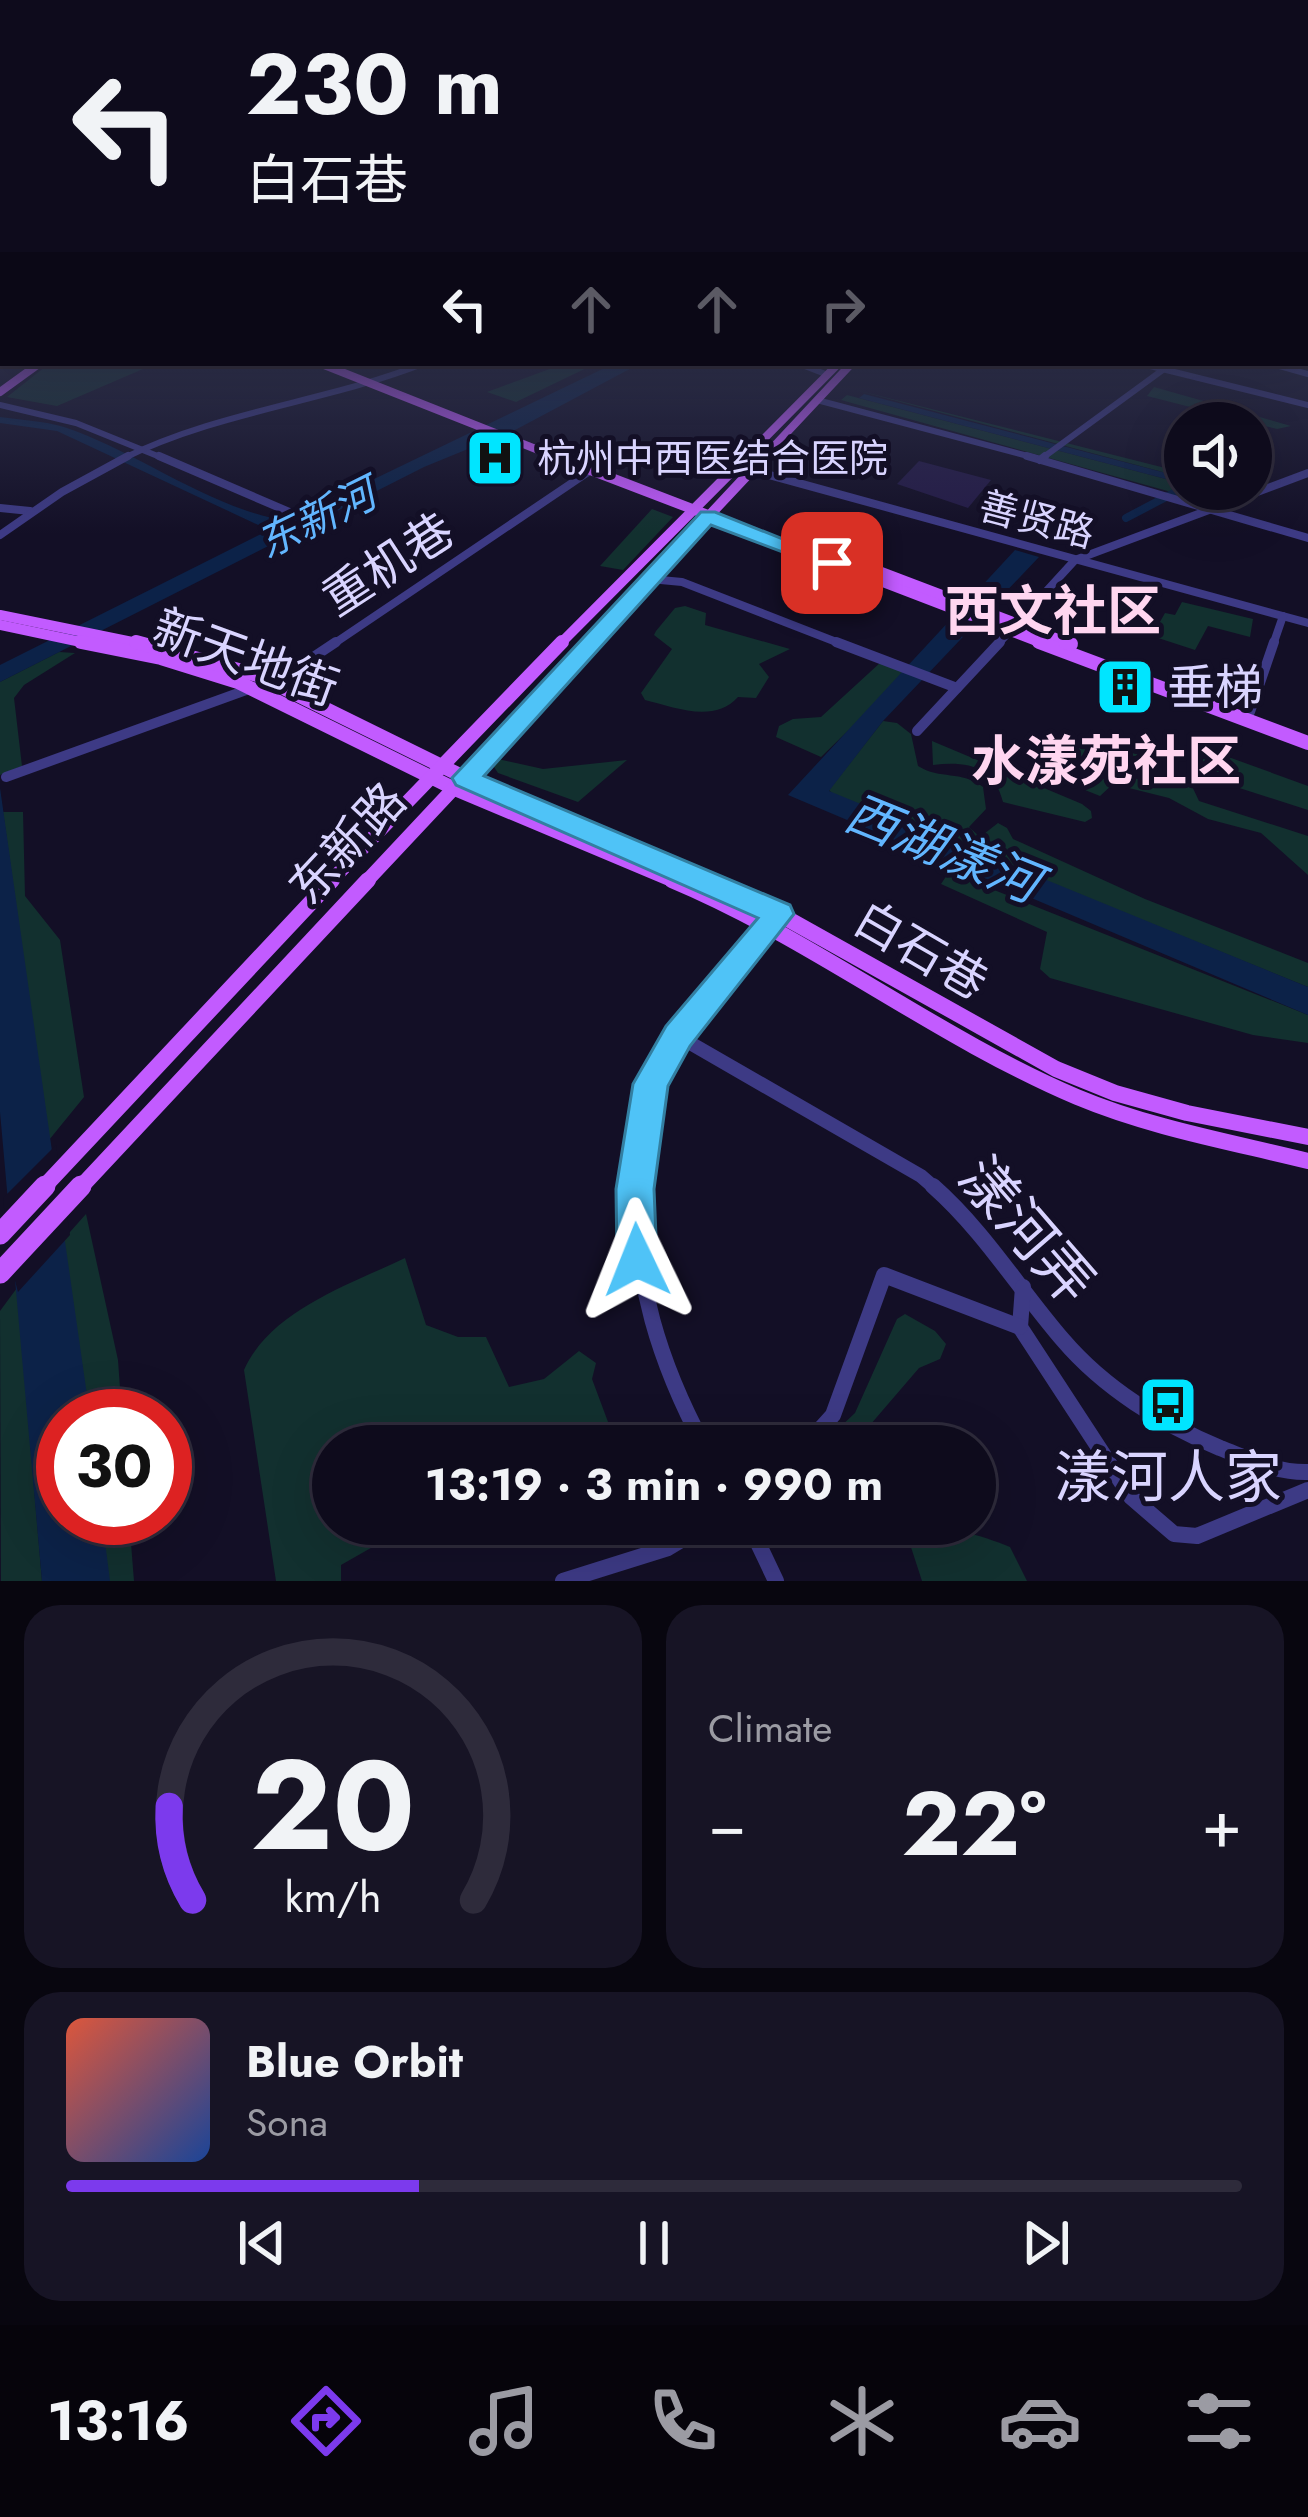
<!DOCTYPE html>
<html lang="en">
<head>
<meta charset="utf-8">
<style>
  body { margin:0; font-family:Jost,"Noto Sans SC",sans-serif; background:#171425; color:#f1f3f6; height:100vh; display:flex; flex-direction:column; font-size:45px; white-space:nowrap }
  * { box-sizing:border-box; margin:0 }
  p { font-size:39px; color:#9b9ba3 }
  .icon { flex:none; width:66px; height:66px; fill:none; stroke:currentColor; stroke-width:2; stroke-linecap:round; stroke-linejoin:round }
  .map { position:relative; height:1581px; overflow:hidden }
  .details { display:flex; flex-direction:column; gap:24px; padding:24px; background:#08060f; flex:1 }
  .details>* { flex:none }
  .hud { position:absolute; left:0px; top:0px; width:1308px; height:366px; box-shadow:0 12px 48px #0002,0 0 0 3px #2e2b3b; background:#0e0b1c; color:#f1f3f6; overflow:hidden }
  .controls { position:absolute; left:1164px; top:402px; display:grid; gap:24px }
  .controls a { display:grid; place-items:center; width:108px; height:108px; border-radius:50%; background:#0e0b1c; box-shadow:0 12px 48px #0002,0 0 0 3px #2e2b3b; font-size:60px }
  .speed { position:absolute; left:36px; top:1389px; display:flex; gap:24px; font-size:60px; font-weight:700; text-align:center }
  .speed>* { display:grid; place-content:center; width:156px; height:156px; border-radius:50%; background:#0e0b1c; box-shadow:0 12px 48px #0002,0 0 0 3px #2e2b3b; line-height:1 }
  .speed .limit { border:18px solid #d22; background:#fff; color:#111 }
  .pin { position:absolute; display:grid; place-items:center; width:102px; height:102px; color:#fff; margin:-51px; border-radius:24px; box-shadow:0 6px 18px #0006 }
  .me { position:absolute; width:132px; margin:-66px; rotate:358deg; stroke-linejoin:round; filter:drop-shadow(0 0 9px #0008) }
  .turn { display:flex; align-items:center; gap:42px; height:252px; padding:0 48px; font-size:54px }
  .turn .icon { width:156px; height:156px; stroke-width:2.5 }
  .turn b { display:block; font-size:84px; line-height:102px }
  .lanes { display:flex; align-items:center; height:114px; padding:0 48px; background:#0003; justify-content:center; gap:60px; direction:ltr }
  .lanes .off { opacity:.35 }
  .big { font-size:90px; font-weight:700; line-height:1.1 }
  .details .card { flex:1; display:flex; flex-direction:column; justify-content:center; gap:18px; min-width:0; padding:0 42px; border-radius:36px; background:#171425 }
  .details .dial { align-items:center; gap:0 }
  .dial svg { height:312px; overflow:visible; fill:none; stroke:#2e2b3b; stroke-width:7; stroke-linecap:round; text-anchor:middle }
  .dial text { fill:#f1f3f6; stroke:none }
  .song { display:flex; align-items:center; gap:36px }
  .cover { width:144px; height:144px; border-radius:18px; background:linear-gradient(135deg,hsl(10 70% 55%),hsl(220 70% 35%)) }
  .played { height:12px; border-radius:6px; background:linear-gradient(90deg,#7c3aed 30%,#2e2b3b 30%) }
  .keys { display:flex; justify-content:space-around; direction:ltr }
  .heat { display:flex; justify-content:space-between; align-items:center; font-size:66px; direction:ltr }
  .details .tiles { flex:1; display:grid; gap:24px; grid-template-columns:1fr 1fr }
  .card:last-child { grid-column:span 2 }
  .trip { position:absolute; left:312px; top:1425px; width:684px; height:120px; border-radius:60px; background:#0e0b1c; box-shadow:0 12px 48px #0002,0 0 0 3px #2e2b3b; font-weight:700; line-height:120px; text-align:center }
  .menu { display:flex; height:192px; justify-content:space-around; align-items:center; background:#06040b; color:#9b9ba3 }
  .menu .icon { width:84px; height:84px }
  .menu .selected { color:#7c3aed }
  .menu b { font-size:54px; color:#f1f3f6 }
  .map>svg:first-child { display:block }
  .green { fill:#12302f }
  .water { fill:#0c2248 }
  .pier { fill:#130f26 }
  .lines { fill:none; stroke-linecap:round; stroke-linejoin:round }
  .canal { stroke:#0c2248; stroke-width:8 }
  .building { fill:#241b47 }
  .minor-far4 { stroke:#3d3a85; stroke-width:6 }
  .minor-far3 { stroke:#3d3a85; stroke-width:8 }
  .minor-far2 { stroke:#3d3a85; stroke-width:10 }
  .minor-far1 { stroke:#3d3a85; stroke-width:14 }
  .minor { stroke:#3d3a85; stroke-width:16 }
  .major-far4 { stroke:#c25bff; stroke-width:8 }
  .major-far3 { stroke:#c25bff; stroke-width:10 }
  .major-far2 { stroke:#c25bff; stroke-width:14 }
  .major-far1 { stroke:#c25bff; stroke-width:16 }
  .major { stroke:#c25bff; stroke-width:21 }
  .route { fill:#4fc3f7; stroke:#337fa1; stroke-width:3 }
  .labels { text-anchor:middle; stroke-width:10; stroke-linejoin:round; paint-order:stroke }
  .far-poi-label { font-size:39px; fill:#d9d4ff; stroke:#130f26; text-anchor:start }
  .far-street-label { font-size:39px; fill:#d9d4ff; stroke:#130f26 }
  .far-water-label { font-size:42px; font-style:italic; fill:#62b6ff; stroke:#130f26 }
  .street-label { font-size:48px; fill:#d9d4ff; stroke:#130f26 }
  .poi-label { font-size:48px; fill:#d9d4ff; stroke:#130f26; text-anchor:start }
  .water-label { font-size:51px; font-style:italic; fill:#62b6ff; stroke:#130f26 }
  .quarter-label { font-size:54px; font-weight:bold; fill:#ffd6f0; stroke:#130f26 }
  .near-street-label { font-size:57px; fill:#d9d4ff; stroke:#130f26 }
  .near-poi-label { font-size:57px; fill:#d9d4ff; stroke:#130f26 }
</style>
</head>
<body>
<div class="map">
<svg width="1308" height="1581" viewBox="0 0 1308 1581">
  <rect width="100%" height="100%" fill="#130f26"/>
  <g class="green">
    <path d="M50,363H157L57,406L7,397Z"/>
    <path d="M566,363H597L516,402L487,392Z"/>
    <path d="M1154,387L1291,426L1277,429L1147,396Z"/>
    <path d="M852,389L1185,473V478Z"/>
    <path d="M847,395L1185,484V489L1223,495L1207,502L841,400Z"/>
    <path d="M652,509L673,517L623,570L600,566Z"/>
    <path d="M1182,602L1253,619L1250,637L1208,626L1195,650L1152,636L1165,613L1175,615Z"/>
    <path d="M685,606L706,613L705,625L790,649L759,664L769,677L756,698L738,697C714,724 674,707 645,700L641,693L672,649L654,635L656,631L675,608Z"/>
    <path d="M59,652L75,653L24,685L14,698L22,766L0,775V682Z"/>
    <path d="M881,662L907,673L821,757L776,737L779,726L793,719L821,717Z"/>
    <path d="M883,721L897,723L911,734L918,766C940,780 961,770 983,787L986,809L969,827L980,837L998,823L1007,828L1013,839L1145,899L1308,963V987L835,796L829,790Z"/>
    <path d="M932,741L1082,804L1091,811L1092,818L1085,822L1003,802C994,766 967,761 933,765Z"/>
    <path d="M1083,744L1122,747L1144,757L1089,751L1092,770L1164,784L1172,779L1190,782L1199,801L1308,836V875L1261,833L1208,819L1169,798L1113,784L1100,796L1085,790L1077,751Z"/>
    <path d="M1212,751L1308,786V810L1199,775L1195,767Z"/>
    <path d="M498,759L543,769L627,760L578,802L498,773L494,767Z"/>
    <path d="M3,812H23L25,896L60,940L84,1097L49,1140Z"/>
    <path d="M949,872L1308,1015V1043L1253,1035L1050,978L1040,969L1047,932L941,884Z"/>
    <path d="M86,1214L118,1360L122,1416H83L62,1241Z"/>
    <path d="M405,1258L426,1325L458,1337H486L509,1387L544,1379L579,1351L596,1363L592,1379L617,1446H333V1524H413L341,1565V1581H276L244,1370C271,1310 349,1285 405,1258Z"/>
    <path d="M17,1288L42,1581H1L0,1311Z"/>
    <path d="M905,1314L935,1331L946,1344L940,1359L919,1368L858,1439L846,1446H820L855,1413L897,1319Z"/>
    <path d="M95,1518H129L134,1581H102Z"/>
    <path d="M909,1524C940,1524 981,1535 1010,1547L1027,1581H922L908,1538Z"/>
  </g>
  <g class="water">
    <path d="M615,363H641L517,429L424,467L0,682V665L269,530L57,431L0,423V417C22,420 44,421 64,427C139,452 208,508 287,521Z"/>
    <path d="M864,394L1185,478V484L859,398Z"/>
    <path d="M1015,550L1039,557L883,721L829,791L1308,987V1015L788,795Z"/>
    <path d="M0,788L90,1416H63V1518H102L110,1581H42L0,1112Z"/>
  </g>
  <path class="pier" d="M56,1145L70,1235L18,1292L9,1258L3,1198Z"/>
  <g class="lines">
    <path class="canal" d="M1126,518L1185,487"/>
  </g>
  <path class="building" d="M919,461L991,480L968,508L897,484Z"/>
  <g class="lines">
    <g class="minor-far4">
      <path d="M797,363L828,375"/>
      <path d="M1138,363L1308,405"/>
      <path d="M1269,363L1308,374"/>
      <path d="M817,400L1039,459"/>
      <path d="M0,405L76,423L165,459"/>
      <path d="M122,459C219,411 326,402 425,363"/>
      <path d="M1041,459L1164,369"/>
    </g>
    <g class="minor-far3">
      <path d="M159,456L294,514"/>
      <path d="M1027,456L1308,538"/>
      <path d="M1040,460L1045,456"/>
      <path d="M751,470L1308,623"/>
      <path d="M0,508L30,511"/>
      <path d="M0,535L62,492L128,456"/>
      <path d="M650,579L682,582L844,645"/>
      <path d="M332,645L597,466"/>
      <path d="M997,645L1075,560L1308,473"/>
      <path d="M1273,645L1283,616"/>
    </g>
    <g class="minor-far2">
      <path d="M836,642L957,688"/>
      <path d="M1250,712L1274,642"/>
      <path d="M917,731L1000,642"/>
      <path d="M6,777L285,676L336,642"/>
    </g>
    <g class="minor-far1">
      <path d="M678,1036L921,1176L936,1189"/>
      <path d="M637,1189C642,1054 688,1018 772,923"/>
    </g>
    <g class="minor">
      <path d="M637,1186C633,1280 660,1364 704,1446"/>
      <path d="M933,1186C984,1231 1019,1289 1063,1340C1104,1388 1162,1424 1220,1448C1249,1459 1277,1473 1308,1472"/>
      <path d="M1023,1287L1020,1327L1131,1497L1174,1534L1197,1536L1308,1490"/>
      <path d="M805,1446L833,1415L884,1275L1020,1327"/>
      <path d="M749,1524L776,1581"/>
      <path d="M563,1581L668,1548L708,1524"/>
    </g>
    <g class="major-far4">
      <path d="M319,363L561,459"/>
      <path d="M0,392L40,363"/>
      <path d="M744,459L835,367"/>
      <path d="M762,459L852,363"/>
    </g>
    <g class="major-far3">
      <path d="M554,456L1047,645"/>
      <path d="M805,543L1071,644"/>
      <path d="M0,615L147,645"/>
      <path d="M0,625L95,645"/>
      <path d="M559,645L747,456"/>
      <path d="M588,645L765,456"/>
    </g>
    <g class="major-far2">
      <path d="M81,642L161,658L238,682L455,789L679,883"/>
      <path d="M136,642L257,675L466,778L707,883"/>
      <path d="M1039,642L1308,743"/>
      <path d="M1065,642L1071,644"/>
      <path d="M329,883L562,642"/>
      <path d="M365,883L591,642"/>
    </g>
    <g class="major-far1">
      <path d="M672,880C813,939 936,1037 1077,1097C1151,1128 1231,1142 1308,1161"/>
      <path d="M701,880L779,914L1056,1069L1115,1093L1187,1113L1308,1137"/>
      <path d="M42,1189L332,880"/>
      <path d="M79,1189L368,880"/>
    </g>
    <g class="major">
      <path d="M0,1234L45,1186"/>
      <path d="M0,1273L81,1186"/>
    </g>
  </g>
  <linearGradient id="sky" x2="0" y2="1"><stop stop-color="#0a0815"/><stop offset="0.59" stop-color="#333752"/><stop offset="1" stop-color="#333752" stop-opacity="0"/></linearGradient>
  <rect width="1308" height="534" fill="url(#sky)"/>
  <path class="route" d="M701,512H715L843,563L825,568L711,525L484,776L790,905L794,914L690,1046L668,1086L654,1189L657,1260L651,1275L637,1280L623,1275L617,1260L616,1189L633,1084L666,1026L758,918L456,785L452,778Z"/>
  <defs>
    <g id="hospital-square" transform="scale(3)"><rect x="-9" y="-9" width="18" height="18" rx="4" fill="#00e5ff" stroke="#130f26"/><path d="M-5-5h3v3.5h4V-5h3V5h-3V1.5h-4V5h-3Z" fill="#111"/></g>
    <g id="building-square" transform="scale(3)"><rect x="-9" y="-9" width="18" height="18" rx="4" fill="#00e5ff" stroke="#130f26"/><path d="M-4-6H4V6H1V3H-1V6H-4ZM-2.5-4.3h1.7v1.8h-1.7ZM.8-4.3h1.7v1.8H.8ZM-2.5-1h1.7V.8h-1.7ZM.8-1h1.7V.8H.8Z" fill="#111"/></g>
    <g id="bus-square" transform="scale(3)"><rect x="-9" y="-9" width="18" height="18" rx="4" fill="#00e5ff" stroke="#130f26"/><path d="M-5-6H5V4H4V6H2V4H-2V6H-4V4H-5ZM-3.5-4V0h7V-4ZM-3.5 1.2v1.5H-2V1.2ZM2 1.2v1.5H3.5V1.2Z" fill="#111"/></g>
  </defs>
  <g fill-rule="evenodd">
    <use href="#hospital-square" x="495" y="458"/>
    <use href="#building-square" x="1125" y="687"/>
    <use href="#bus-square" x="1168" y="1405"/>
  </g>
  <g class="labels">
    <g class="far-poi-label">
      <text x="537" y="472">杭州中西医结合医院</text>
    </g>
    <g class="far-street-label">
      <text transform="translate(1037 519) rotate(15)" y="14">善贤路</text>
    </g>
    <g class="far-water-label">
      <text transform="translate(316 518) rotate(-26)" y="15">东新河</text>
    </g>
    <g class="street-label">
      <text transform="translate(388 564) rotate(-33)" y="17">重机巷</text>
      <text transform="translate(246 657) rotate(20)" y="17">新天地街</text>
      <text transform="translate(347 843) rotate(-47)" y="17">东新路</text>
      <text transform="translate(921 950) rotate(30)" y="17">白石巷</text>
    </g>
    <g class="poi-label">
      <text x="1167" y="704">垂梯</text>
    </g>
    <g class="water-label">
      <text transform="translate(943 848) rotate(22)" y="18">西湖漾河</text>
    </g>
    <g class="quarter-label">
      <text x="1053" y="630">西文社区</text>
      <text x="1106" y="780">水漾苑社区</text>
    </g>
    <g class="near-street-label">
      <text transform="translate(1027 1230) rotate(49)" y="20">漾河弄</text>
    </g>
    <g class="near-poi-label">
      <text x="1168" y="1497">漾河人家</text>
    </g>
  </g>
</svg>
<div class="controls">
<a><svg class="icon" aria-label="sound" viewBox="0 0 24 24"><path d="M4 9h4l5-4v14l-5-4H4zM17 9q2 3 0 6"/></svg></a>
</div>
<div class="speed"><div class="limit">30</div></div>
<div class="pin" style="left:832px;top:563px;background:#d93025"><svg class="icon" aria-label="arrive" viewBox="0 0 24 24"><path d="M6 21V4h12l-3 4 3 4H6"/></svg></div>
<svg class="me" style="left:637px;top:1260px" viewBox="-20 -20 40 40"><path d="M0-17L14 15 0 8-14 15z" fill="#4fc3f7" stroke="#fff" stroke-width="4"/></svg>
<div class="trip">13:19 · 3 min · 990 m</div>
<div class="hud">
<div class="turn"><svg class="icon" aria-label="left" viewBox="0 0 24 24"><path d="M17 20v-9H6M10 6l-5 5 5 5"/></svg><div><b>230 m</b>白石巷</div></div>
<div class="lanes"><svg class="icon" aria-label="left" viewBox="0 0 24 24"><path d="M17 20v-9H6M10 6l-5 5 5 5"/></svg><svg class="icon off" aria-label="ahead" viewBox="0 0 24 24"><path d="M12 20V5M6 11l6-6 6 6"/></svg><svg class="icon off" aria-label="ahead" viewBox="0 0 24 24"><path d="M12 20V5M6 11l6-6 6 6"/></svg><svg class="icon off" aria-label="right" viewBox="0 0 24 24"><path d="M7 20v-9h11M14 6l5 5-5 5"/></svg></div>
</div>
</div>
<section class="details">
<div class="tiles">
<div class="card dial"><svg viewBox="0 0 100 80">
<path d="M14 69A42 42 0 1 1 86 69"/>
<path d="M14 69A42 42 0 0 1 8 45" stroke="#7c3aed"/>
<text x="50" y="56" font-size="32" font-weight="700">20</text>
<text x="50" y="72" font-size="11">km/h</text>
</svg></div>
<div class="card"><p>Climate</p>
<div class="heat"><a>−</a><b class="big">22°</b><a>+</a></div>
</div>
<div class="card">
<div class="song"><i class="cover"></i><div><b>Blue Orbit</b><p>Sona</p></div></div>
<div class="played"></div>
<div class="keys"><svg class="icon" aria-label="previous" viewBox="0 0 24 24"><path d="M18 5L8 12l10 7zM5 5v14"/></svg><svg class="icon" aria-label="pause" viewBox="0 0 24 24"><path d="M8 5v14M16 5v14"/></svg><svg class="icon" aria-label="next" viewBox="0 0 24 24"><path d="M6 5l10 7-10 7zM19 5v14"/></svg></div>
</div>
</div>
</section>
<nav class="menu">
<b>13:16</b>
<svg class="icon selected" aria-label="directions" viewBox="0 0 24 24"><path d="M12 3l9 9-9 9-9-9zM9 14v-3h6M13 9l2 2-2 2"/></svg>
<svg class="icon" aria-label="music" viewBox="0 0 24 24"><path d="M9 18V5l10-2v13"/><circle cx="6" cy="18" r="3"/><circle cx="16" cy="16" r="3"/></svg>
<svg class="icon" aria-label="phone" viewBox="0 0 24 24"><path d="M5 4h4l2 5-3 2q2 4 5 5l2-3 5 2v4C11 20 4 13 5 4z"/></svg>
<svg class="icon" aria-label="climate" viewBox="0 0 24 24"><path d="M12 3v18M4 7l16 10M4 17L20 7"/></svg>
<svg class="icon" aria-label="car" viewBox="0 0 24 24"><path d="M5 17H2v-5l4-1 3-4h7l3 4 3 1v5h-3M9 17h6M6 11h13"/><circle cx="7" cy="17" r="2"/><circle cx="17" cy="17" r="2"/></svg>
<svg class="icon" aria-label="filters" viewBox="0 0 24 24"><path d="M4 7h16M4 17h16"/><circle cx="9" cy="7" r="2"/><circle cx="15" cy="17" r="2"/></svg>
</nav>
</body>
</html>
